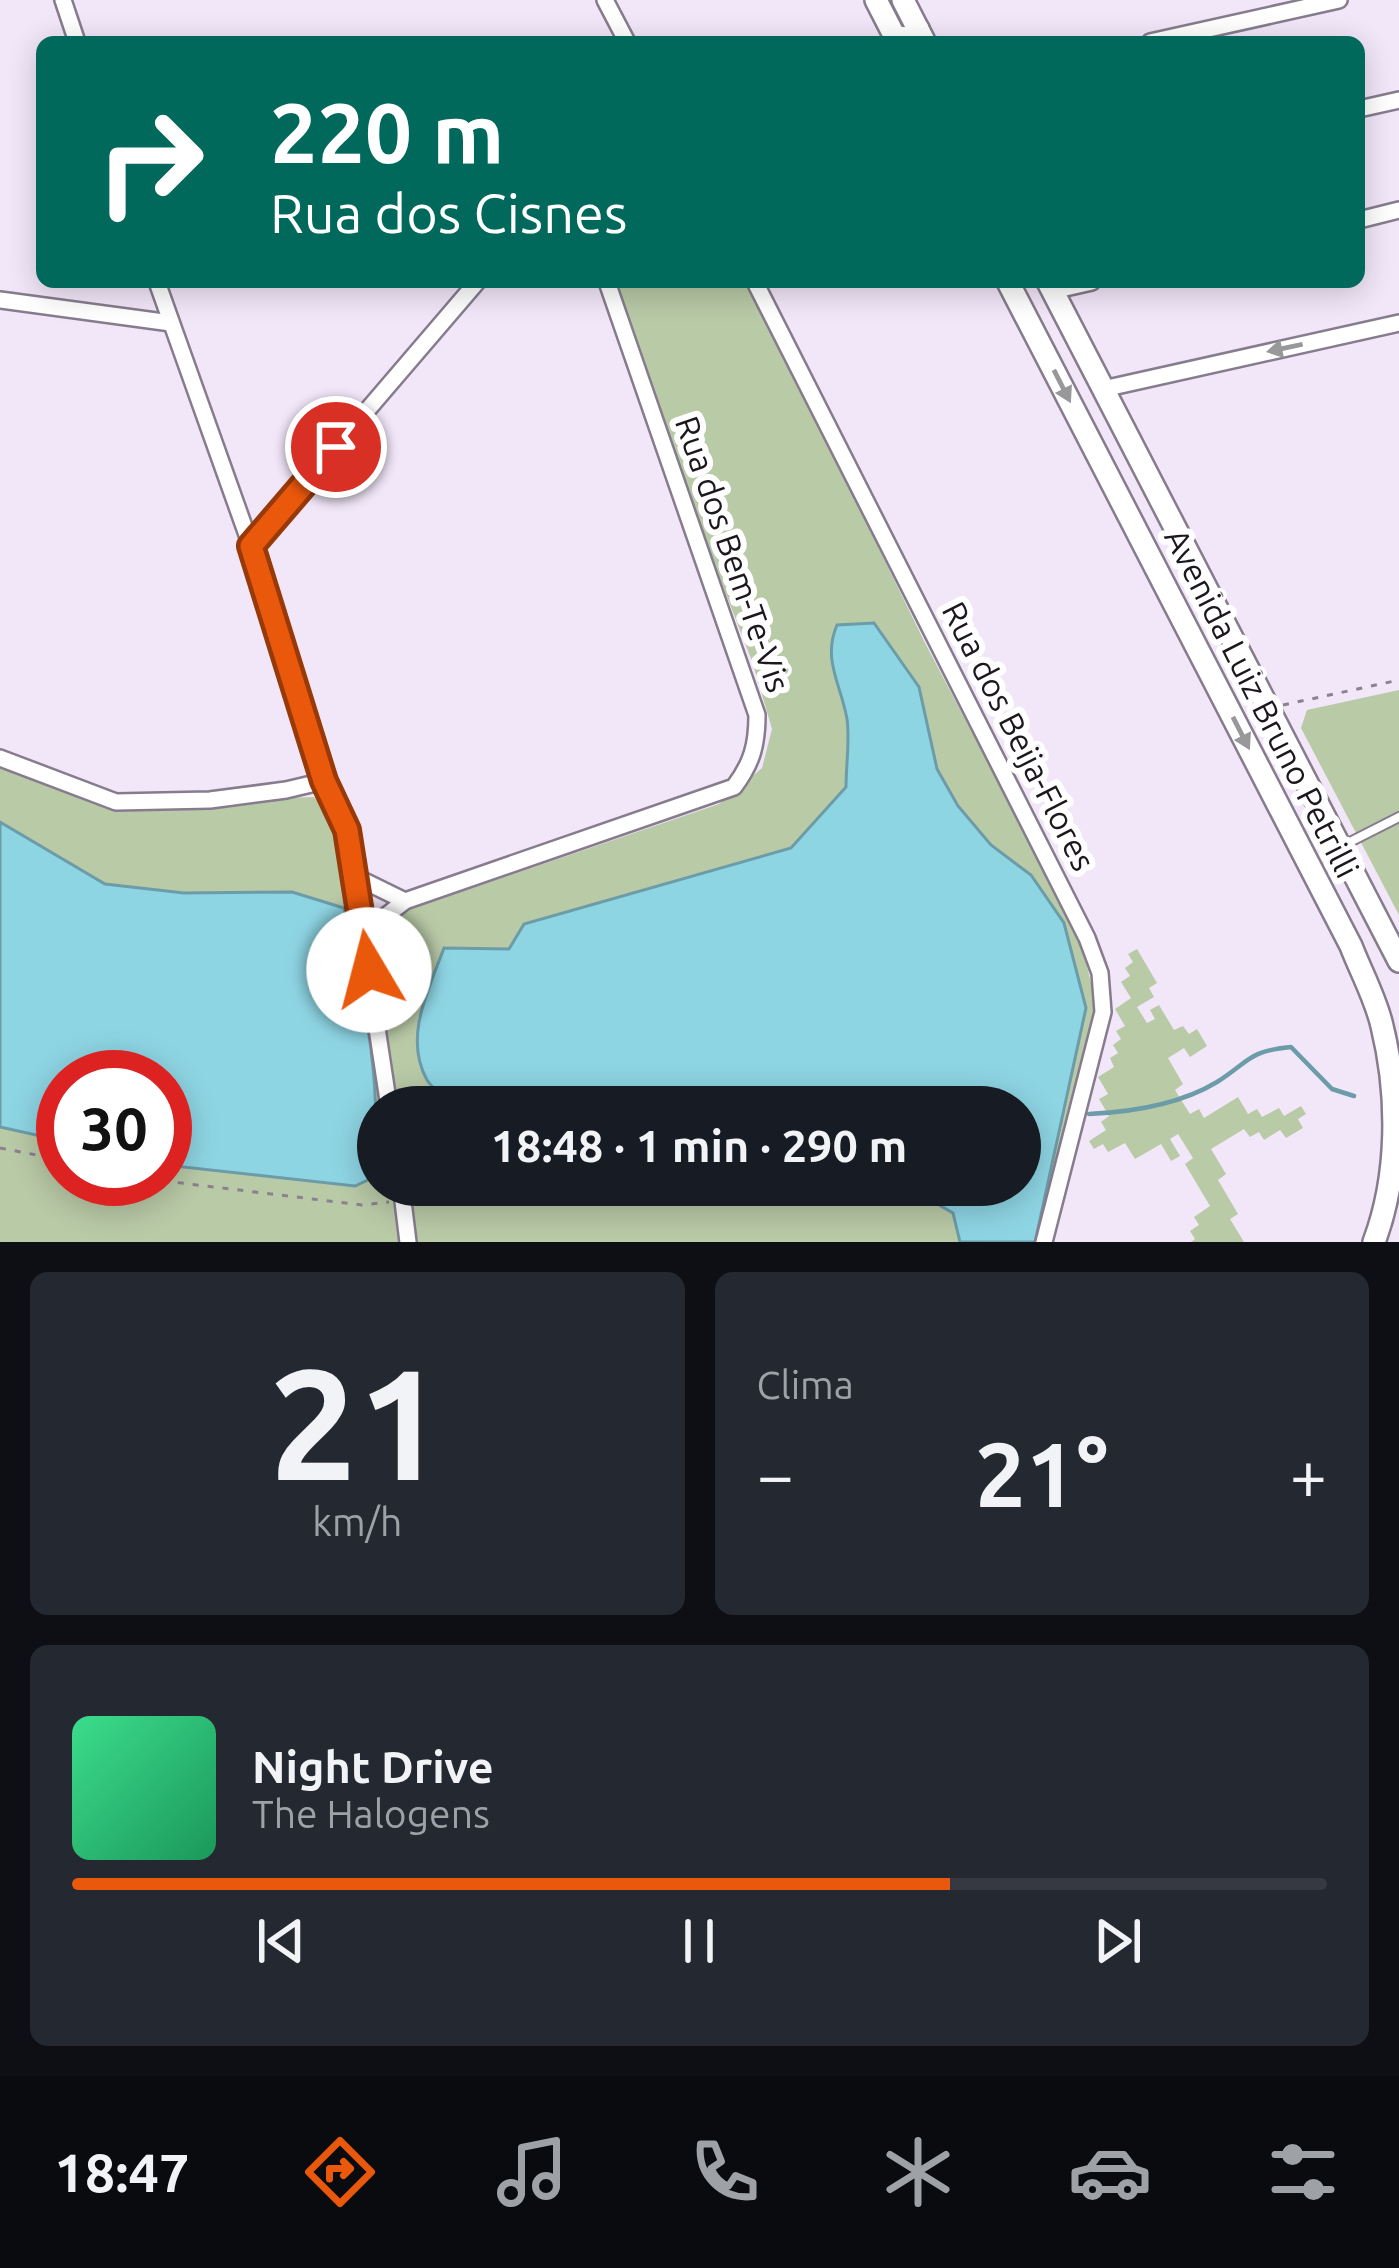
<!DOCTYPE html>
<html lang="pt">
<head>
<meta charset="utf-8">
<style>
  body { margin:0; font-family:Ubuntu,sans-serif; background:#242831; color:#f1f3f6; height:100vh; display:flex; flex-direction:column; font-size:45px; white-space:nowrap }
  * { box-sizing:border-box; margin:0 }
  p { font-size:39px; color:#9ea1a6 }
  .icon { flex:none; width:66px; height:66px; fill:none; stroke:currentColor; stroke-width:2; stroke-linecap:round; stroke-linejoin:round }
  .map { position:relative; height:1242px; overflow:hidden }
  .details { display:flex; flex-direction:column; gap:30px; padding:30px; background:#0d0f14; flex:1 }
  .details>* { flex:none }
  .hud { position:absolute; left:36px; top:36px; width:1329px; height:252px; border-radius:18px; box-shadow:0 6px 30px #0003; background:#00695c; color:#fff; overflow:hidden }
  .speed { position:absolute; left:36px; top:1050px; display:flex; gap:24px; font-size:60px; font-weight:700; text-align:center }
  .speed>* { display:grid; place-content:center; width:156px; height:156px; border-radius:50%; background:#171b24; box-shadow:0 6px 30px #0003; line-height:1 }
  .speed .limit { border:18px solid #d22; background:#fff; color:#111 }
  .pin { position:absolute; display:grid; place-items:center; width:102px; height:102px; color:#fff; margin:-51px; border:6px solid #fff; border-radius:50%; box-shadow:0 3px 12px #0007 }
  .me { position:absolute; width:132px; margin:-66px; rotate:352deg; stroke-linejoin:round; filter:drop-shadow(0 0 9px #0008) }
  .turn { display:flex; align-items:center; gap:42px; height:252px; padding:0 36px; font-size:54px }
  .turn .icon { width:156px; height:156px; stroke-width:2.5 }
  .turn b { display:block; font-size:84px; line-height:102px }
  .big { font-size:90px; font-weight:600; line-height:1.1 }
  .details .tile { flex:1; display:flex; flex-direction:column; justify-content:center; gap:18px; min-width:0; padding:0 42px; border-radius:18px; background:#242831 }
  .details .dial { align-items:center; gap:0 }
  .dial b { font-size:156px; line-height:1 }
  .song { display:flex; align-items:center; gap:36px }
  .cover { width:144px; height:144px; border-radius:18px; background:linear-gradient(135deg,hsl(150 70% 55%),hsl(150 70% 35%)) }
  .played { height:12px; border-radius:6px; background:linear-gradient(90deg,#ea580c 70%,#363941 70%) }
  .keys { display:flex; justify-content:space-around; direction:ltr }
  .heat { display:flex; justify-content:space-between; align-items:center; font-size:66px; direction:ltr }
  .details .tiles { flex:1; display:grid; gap:30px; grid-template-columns:1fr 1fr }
  .tile:last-child { grid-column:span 2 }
  .trip { position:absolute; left:357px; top:1086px; width:684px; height:120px; border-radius:60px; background:#171b24; box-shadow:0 6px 30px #0003; font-weight:600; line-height:120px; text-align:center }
  .tab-bar { display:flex; height:192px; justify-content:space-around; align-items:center; background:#090b0e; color:#9ea1a6 }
  .tab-bar .icon { width:84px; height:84px }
  .tab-bar .active { color:#ea580c }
  .tab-bar b { font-size:54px; color:#f1f3f6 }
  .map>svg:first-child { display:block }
  .green { fill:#b9caa7 }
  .water { fill:#8ed5e4; stroke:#6c9ca8; stroke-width:3 }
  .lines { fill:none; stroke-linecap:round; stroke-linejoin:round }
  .stream { stroke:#6c9ca8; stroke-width:4.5 }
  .lane-casing { stroke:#867c8d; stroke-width:12 }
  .street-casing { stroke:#867c8d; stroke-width:20 }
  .secondary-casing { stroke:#867c8d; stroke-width:26 }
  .path { stroke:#8a828e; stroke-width:3; stroke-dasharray:6 9; stroke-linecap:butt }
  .lane { stroke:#fff; stroke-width:8 }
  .street { stroke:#fff; stroke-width:15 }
  .secondary { stroke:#fff; stroke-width:21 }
  .oneway { fill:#989799 }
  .route-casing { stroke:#983908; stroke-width:30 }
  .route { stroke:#ea580c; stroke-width:21 }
  .labels { text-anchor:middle; stroke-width:12; stroke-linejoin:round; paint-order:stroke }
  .street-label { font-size:33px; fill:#1b171d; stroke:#fff }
</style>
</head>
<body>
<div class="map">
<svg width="1399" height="1242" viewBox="0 0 1399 1242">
  <rect width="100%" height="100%" fill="#f2e7f9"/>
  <g class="green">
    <path d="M614,282H749L925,643L1079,936L1094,994V1024L1040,1242H1035L1086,1008L1064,923L1031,875L991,845L958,806L937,769L919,687L874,623L837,625C821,664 841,682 847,719C850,740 846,766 846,787L791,848L509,949L429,991L418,1018L427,1080L455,1107H397L374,953L378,926L405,911L719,804L762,768L772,729L752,661L706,543Z"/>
    <path d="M1399,690V915L1301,728L1307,710Z"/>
    <path d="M0,763L104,804L314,797L339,825L384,1107H378V1185H393L402,1242H0V1127L63,1141V1179H165V1165L372,1178C385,1089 363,995 344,908L105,884L0,822Z"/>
    <path d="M1137,949L1157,983L1149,988L1154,997L1137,1007L1147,1023L1155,1019L1150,1010L1159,1005L1174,1030L1183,1026L1189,1034L1197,1029L1207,1046L1190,1057L1184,1048L1168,1058L1183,1084L1175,1090L1190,1114L1199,1109L1204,1118L1238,1097L1248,1114L1257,1109L1262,1117L1279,1108L1284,1116L1301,1106L1306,1114L1298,1119L1303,1128L1286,1138L1280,1130L1264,1140L1259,1132L1250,1137L1244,1129L1211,1149L1226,1174L1218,1180L1238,1214L1230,1219L1244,1242H1191L1195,1239L1190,1231L1199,1225L1194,1217L1210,1206L1185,1164L1193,1158L1178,1134L1170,1139L1180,1156L1171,1161L1161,1144L1135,1159L1125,1143L1108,1152L1103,1144L1094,1149L1089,1141L1106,1130L1101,1122L1109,1116L1099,1099L1108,1094L1098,1077L1114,1067L1110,1058L1118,1053L1113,1045L1121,1039L1116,1031L1125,1026L1115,1009L1131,998L1121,982L1130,976L1125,968L1133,962L1128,954Z"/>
    <path d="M407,1185H904L953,1213L960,1242H414Z"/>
  </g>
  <g class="water">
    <path d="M874,623L919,687L937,769L958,806L991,845L1031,875L1064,923L1086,1008L1035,1242H960L953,1213L904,1185H1020V1107H455C447,1099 433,1090 427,1080C403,1037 429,989 444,948L509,949L524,924L791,848L846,787C846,765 850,740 847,719C841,684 822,660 837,625Z"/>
    <path d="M0,822L105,884L184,893L292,892L344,908C363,995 385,1089 372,1178L355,1186L165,1165V1077H63V1141L0,1127Z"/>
  </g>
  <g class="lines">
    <path class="stream" d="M1089,1114C1132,1112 1179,1105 1217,1082C1250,1061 1248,1051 1291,1047L1332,1089L1354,1096"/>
    <g class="lane-casing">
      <path id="lane" d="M1342,846L1399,817"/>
    </g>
    <g class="street-casing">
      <g id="street">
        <path d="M63,0L77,42"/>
        <path d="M605,0L627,42"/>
        <path d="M1150,42L1339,0"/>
        <path d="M1359,109L1399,100"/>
        <path d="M1359,220L1399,210"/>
        <path d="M157,282L251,546L324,781L347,831L389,1107"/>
        <path d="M755,282L1087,938L1100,973L1103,1012L1044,1242"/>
        <path d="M1052,291L1092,282"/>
        <path d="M0,300L171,323"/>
        <path d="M1103,389L1399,323"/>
        <path d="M251,546L477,282"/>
        <path d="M0,758L116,802L210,800L286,790L324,781"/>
        <path d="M356,877L405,901"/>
        <path d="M364,933L405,901L734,787C752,763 757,745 757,715L607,282"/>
        <path d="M401,1185L408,1242"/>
      </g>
    </g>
    <g class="secondary-casing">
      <g id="secondary">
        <path d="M876,0L895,37L911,38L918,29"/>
        <path d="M903,0L924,41"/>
        <path d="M1008,282L1351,946C1361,972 1376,999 1382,1026C1399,1095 1399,1176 1374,1242"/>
        <path d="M1048,282L1399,961"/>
      </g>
    </g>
    <g class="path">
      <path d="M1283,705L1399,680"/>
      <path d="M0,1148L63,1160"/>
      <path d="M148,1179L362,1205L389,1202"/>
    </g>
    <use href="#lane" class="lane"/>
    <use href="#street" class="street"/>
    <use href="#secondary" class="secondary"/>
  </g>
  <defs><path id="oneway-solid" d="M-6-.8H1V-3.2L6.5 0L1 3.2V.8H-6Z" transform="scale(3)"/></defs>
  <g class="oneway">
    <use href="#oneway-solid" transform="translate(1285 348) rotate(168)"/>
    <use href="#oneway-solid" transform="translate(1062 386) rotate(63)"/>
    <use href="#oneway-solid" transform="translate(1241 733) rotate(63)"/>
  </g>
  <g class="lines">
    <g class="route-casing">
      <path id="route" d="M336,447L251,546L324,781L347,830L369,970"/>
    </g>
    <use href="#route" class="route"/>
  </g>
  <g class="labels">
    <g class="street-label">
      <text transform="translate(733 554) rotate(71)" y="12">Rua dos Bem-Te-Vis</text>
      <text transform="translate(1262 703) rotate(63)" y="12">Avenida Luiz Bruno Petrilli</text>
      <text transform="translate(1019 736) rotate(63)" y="12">Rua dos Beija-Flores</text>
    </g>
  </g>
</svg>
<div class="speed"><div class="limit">30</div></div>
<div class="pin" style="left:336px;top:447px;background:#d93025"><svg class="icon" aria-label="arrive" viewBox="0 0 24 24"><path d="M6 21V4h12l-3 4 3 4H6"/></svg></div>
<svg class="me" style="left:369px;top:970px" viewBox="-20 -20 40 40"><circle r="19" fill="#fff"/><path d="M0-13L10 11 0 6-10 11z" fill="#ea580c"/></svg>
<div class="trip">18:48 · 1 min · 290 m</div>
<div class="hud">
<div class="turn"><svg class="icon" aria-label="right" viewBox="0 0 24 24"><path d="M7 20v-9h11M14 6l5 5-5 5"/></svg><div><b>220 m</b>Rua dos Cisnes</div></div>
</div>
</div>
<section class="details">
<div class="tiles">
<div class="tile dial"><b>21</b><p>km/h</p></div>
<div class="tile"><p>Clima</p>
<div class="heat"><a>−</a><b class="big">21°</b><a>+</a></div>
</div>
<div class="tile">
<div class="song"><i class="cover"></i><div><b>Night Drive</b><p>The Halogens</p></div></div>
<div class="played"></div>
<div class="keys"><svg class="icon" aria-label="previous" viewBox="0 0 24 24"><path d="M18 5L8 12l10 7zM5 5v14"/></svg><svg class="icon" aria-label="pause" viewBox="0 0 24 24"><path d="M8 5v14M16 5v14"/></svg><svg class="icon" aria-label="next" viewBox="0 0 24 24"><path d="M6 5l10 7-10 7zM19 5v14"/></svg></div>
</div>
</div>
</section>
<nav class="tab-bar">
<b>18:47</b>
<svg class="icon active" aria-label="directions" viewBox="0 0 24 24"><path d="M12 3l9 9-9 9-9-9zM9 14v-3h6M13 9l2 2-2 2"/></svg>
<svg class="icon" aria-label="music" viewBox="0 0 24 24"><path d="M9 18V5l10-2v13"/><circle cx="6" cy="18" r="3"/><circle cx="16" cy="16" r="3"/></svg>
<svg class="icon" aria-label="phone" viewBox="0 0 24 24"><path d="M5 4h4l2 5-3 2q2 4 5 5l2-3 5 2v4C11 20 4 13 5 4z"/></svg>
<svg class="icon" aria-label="climate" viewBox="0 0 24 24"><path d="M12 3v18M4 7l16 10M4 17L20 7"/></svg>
<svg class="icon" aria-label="car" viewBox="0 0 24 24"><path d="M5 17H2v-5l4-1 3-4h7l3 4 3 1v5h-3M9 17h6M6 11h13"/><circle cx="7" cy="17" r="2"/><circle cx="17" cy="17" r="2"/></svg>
<svg class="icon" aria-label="filters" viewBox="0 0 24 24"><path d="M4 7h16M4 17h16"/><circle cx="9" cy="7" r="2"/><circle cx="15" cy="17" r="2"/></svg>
</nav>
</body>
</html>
